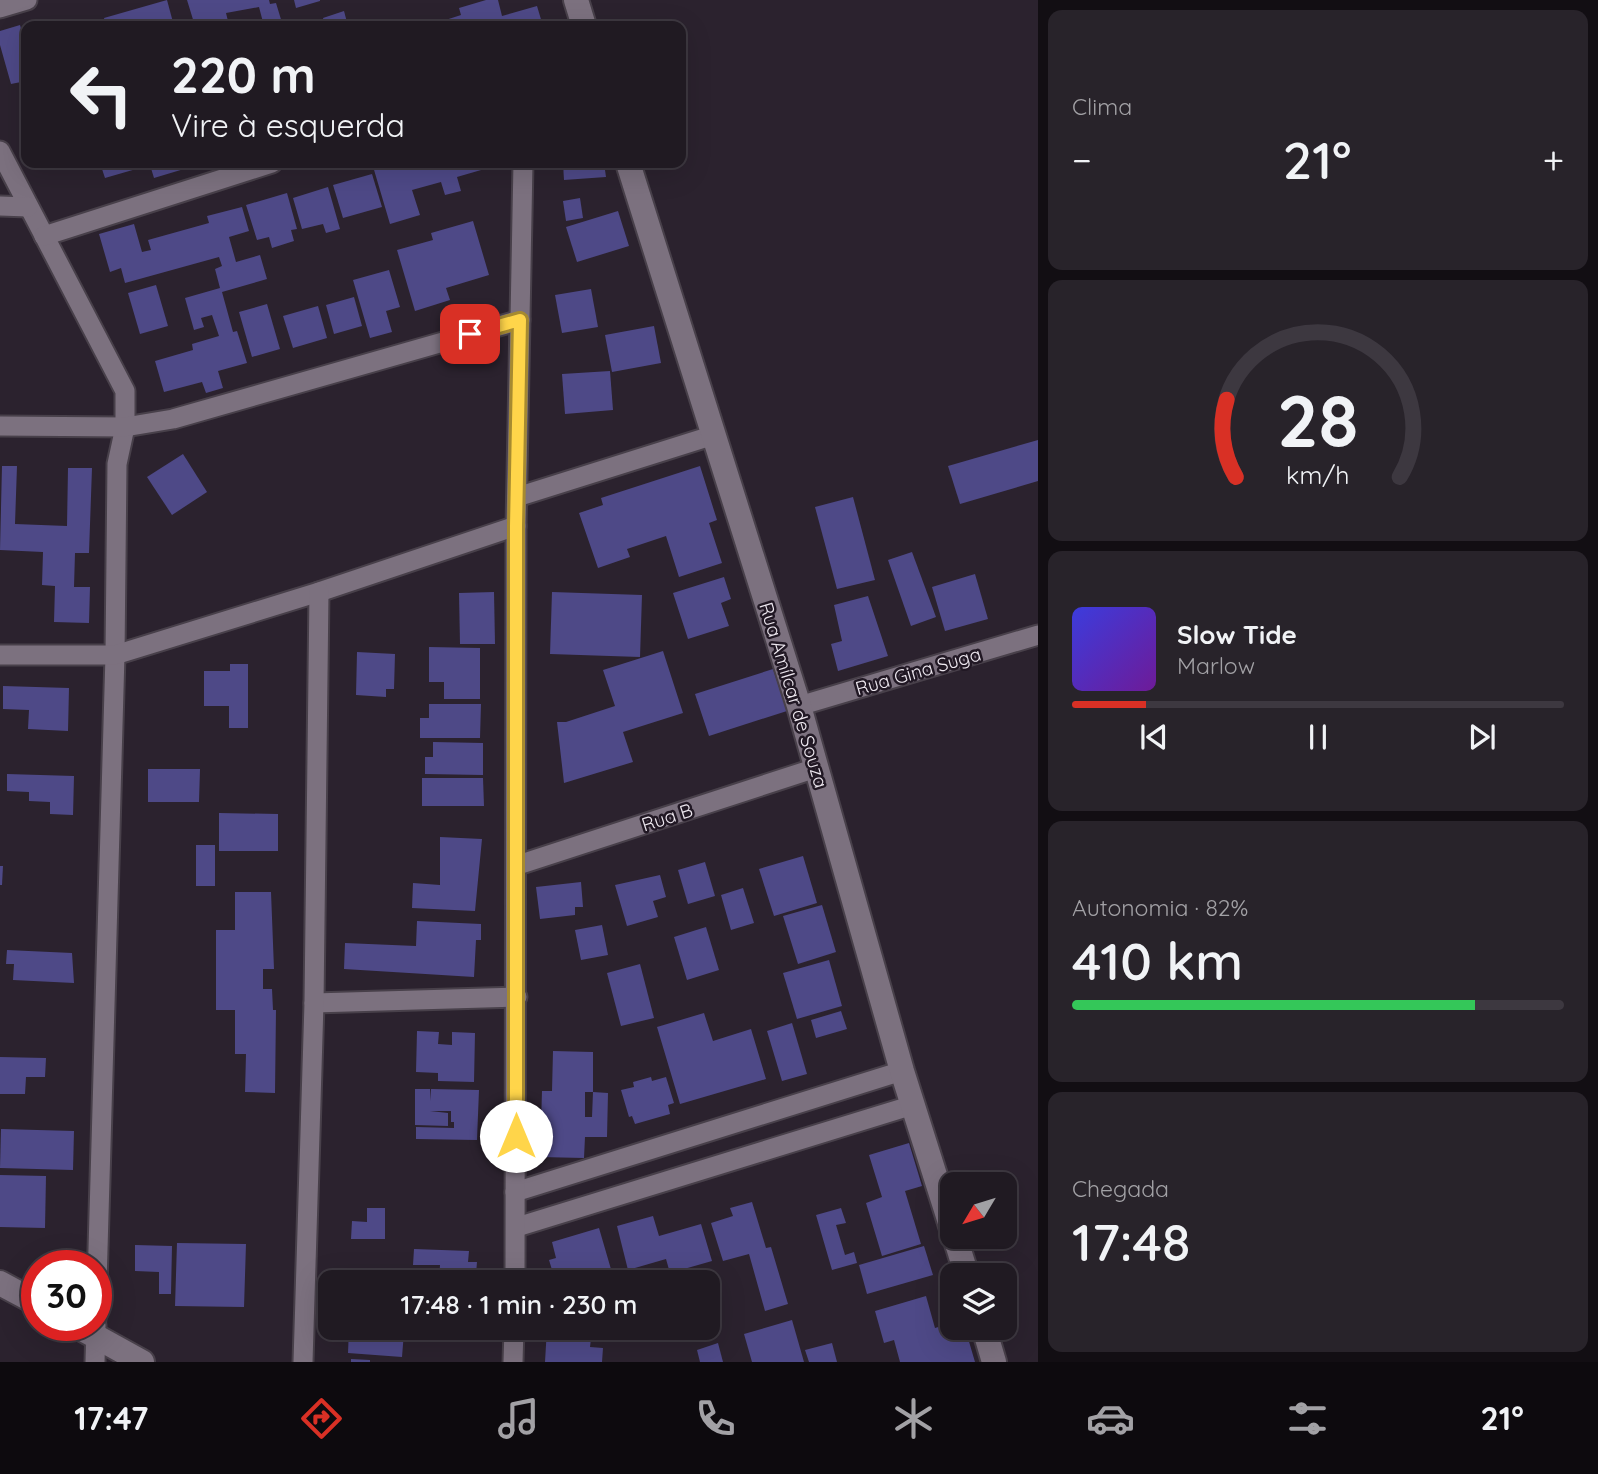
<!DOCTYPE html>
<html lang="pt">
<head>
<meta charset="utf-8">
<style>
  body { margin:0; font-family:Quicksand,sans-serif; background:#28232a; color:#f1f3f6; height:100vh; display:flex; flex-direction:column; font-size:26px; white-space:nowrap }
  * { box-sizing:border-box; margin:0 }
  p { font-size:23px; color:#a2a1a5 }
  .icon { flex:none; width:38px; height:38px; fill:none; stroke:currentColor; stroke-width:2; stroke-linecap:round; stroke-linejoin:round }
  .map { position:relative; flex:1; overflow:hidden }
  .details { display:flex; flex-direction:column; gap:10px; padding:10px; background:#120e13; width:560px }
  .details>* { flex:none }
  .banner { position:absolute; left:21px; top:21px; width:665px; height:147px; border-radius:14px; box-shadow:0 7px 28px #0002,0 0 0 2px #3d3840; background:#201a22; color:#f1f3f6; overflow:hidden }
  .needle { width:46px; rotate:232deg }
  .controls { position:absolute; left:940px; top:1172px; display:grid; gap:14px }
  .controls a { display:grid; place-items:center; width:77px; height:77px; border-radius:14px; background:#201a22; box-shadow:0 7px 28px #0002,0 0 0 2px #3d3840; font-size:35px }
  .speed { position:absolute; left:21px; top:1250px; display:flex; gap:14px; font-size:35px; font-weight:700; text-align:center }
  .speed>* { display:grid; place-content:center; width:91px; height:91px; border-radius:50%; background:#201a22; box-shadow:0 7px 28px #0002,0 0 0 2px #3d3840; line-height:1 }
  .speed .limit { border:10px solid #d22; background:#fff; color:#111 }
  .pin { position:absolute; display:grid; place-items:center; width:60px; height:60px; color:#fff; margin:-30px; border-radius:14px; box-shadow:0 4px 10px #0006 }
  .me { position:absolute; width:77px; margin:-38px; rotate:0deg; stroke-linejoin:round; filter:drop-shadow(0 0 5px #0008) }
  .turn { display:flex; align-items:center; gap:24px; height:147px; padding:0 35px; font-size:32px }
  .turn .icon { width:91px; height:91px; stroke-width:2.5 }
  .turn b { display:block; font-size:49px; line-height:60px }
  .big { font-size:52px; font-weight:600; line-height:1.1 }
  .details .widget { flex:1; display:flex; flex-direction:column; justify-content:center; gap:10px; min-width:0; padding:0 24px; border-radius:14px; background:#28232a }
  .details .dial { align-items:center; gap:0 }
  .dial svg { height:182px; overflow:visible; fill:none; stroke:#3d3840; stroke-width:7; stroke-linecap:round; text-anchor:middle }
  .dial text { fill:#f1f3f6; stroke:none }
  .song { display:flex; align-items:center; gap:21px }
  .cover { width:84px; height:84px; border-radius:10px; background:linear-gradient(135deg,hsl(240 70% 55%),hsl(280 70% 35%)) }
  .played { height:7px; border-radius:4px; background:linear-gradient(90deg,#d93025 15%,#3d3840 15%) }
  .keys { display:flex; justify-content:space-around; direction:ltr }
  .heat { display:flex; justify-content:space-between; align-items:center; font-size:38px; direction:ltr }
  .charge { height:10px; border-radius:5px; background:linear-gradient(90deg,#34c759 82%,#3d3840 0) }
  .trip { position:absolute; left:318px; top:1270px; width:402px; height:70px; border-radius:14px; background:#201a22; box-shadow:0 7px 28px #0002,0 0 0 2px #3d3840; font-weight:600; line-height:70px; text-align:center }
  .dock { display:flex; height:112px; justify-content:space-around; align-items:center; background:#0d0a0e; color:#a2a1a5 }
  .dock .icon { width:49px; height:49px }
  .dock .active { color:#d93025 }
  .dock b { font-size:32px; color:#f1f3f6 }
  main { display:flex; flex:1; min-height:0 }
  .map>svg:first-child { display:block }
  .building { fill:#4e4987; fill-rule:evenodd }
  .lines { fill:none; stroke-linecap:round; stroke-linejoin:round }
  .minor-casing { stroke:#48404a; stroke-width:23 }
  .tertiary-casing { stroke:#48404a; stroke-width:28 }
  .minor { stroke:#7c717f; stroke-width:19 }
  .tertiary { stroke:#7c717f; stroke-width:24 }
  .route-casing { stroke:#a68a30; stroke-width:18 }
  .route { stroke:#ffd54a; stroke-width:12 }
  .labels { text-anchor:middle; stroke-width:5; stroke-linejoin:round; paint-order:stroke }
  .street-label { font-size:19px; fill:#eee8f0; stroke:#211824 }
</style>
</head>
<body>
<main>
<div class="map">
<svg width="1038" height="1362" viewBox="0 0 1038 1362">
  <rect width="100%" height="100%" fill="#2b222e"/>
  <g class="building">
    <path d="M167,0L174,26H106L104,18Z"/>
    <path d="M187,0H269L270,4L276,3L283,26H264L259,7L226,13L229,25L195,26Z"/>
    <path d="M294,0H320V1L296,8Z"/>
    <path d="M486,0H498L502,16L537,6L543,26H427L461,15L459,8Z"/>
    <path d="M344,11L348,26H325L323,18Z"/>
    <path d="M20,25L26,46V98L21,82L11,84L0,45V31Z"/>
    <path d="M100,163H182L184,169L154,178L150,165L105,178Z"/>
    <path d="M372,163H486L488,168L457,177L461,191L445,195L441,182L412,190L420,215L390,224Z"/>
    <path d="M563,163H604L606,177L564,180Z"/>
    <path d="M372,174L382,207L343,218L333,185Z"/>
    <path d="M328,187L340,229L326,233L323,224L302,229L293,198Z"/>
    <path d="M287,193L297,229L291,230L294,241L272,248L269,237L257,240L246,205Z"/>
    <path d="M580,198L583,218L566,221L563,201Z"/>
    <path d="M242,207L249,231L229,237L236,262L260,255L267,279L222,292L233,332L237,331L247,363L218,371L223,388L206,393L202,382L164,392L155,361L193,350L192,344L219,336L212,315L201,318L204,327L194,330L185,298L220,288L215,269L222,266L219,257L125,283L121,268L110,272L99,234L134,224L142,252L151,250L148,240L209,223L207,216Z"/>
    <path d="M618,211L629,246L577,262L566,227Z"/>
    <path d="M473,221L489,275L446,288L450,300L415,311L397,250L433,240L431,233Z"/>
    <path d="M389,270L400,307L386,311L392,332L370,338L353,280Z"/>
    <path d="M156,285L168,326L140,334L128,293Z"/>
    <path d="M591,289L598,327L562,333L555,295Z"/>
    <path d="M354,297L362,326L334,334L326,305Z"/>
    <path d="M267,304L280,349L252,357L239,312Z"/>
    <path d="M318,306L327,338L293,348L283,316Z"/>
    <path d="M654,326L661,363L612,372L605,335Z"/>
    <path d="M610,371L613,410L565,414L562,374Z"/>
    <path d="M1038,440V481L960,504L948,466Z"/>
    <path d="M183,454L207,492L172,515L147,477Z"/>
    <path d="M2,466H17L15,524L67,526L68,468H92L89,553H75L74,587H90L89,623L54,622L55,586L42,585L43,552L0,550Z"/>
    <path d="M700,466L717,520L709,523L722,563L679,577L666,536L627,549L630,557L598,568L579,513L603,505L601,498Z"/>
    <path d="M853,497L875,580L837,589L815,507Z"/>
    <path d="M912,552L936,617L911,626L888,560Z"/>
    <path d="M975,574L988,619L945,631L932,587Z"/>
    <path d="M724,577L731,599L721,603L729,626L688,639L673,593Z"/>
    <path d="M494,592L495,644H460L459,593Z"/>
    <path d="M552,592L642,595L640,657L550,654Z"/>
    <path d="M868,596L888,656L838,671L831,644L842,641L834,605Z"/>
    <path d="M429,647L480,648V699H444V682H429Z"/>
    <path d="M663,651L683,713L623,732L633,762L564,783L557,722H566L615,706L603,670Z"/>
    <path d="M357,652L395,654L394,689H386V697L356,695Z"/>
    <path d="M230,664H248V728H229V706H204V671H230Z"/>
    <path d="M773,669L787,711L709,736L695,694Z"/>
    <path d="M3,686L69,688L68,731L28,729L29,710L3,709Z"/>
    <path d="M429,704H481L480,738H420V718H429Z"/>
    <path d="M433,742L483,743V775L425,774V757H433Z"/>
    <path d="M148,769H200L199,802H148Z"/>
    <path d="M7,774L74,776L73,815L50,814V802L29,801V792L7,791Z"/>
    <path d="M422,778H483L484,806H422Z"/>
    <path d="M219,813L278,814V851H219Z"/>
    <path d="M440,837L482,839L475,911L412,908L413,883L440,885Z"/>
    <rect x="196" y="845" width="19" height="41"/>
    <path d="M803,856L817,903L774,916L759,869Z"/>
    <path d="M705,862L715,896L688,904L678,870Z"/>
    <path d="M0,866H3L2,885H0Z"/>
    <path d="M660,875L666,897L653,901L658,917L627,926L615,885Z"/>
    <path d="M581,882L583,907H575V915L540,919L536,887Z"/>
    <path d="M743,888L754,923L731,930L721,895Z"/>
    <path d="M235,892H271L274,969H263V989H272L273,1010H276L275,1093L245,1092L246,1054H235V1010H216V930H235Z"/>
    <path d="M822,905L836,952L798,964L783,916Z"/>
    <path d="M417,921L481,924V940H476L474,977L344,969L345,943L416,946Z"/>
    <path d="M602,925L608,955L581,960L575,930Z"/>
    <path d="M706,927L719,970L687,980L674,937Z"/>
    <path d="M7,950L72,953L74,983L13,980L14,964H6Z"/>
    <path d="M829,960L842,1006L797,1019L783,973Z"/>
    <path d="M640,964L654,1018L621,1026L607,973Z"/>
    <path d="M841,1011L847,1029L816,1038L811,1020Z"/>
    <path d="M704,1013L713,1041L751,1029L766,1079L680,1104L657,1027Z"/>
    <path d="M792,1023L807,1074L782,1081L767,1031Z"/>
    <path d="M417,1031L439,1032L438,1044L452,1045V1032L475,1033L474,1082L438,1081V1073L416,1072Z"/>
    <path d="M553,1051L593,1052V1092L608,1093L607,1137H585L584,1158L540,1157L542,1091H552ZM585,1092H593L592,1117H585Z"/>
    <path d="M0,1057L46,1058L45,1077H26L25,1094H0Z"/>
    <path d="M651,1077L652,1081L666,1077L674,1103L668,1105L670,1114L635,1124L632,1116L629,1117L621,1090L634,1087L633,1082Z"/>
    <path d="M415,1089H430V1101L431,1089L479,1090L477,1140L416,1139V1127L454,1128V1122H451V1111H430L448,1113V1126L415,1125Z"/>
    <path d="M1,1129L74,1131L73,1170L0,1168Z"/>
    <path d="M909,1143L922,1186L905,1191L921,1244L882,1256L866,1203L882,1197L869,1155Z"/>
    <path d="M0,1175L46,1176L45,1228L0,1227Z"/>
    <path d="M752,1202L766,1248L771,1247L788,1304L765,1311L749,1254L723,1261L711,1223L733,1216L730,1208Z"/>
    <path d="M367,1208H385V1239H351L352,1221L367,1222Z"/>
    <path d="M841,1208L846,1223L836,1225L845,1255L854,1252L857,1263L832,1270L816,1215Z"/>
    <path d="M653,1216L659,1236L701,1224L712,1261L670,1273L666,1259L628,1270L617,1226Z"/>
    <path d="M599,1228L615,1283H556L549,1260L556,1258L552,1242Z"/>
    <path d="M177,1243L246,1244L244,1307L175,1306Z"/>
    <path d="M135,1245L172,1246L171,1294H159V1272L135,1271Z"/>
    <path d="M924,1246L933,1275L867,1294L859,1265Z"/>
    <path d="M414,1249L469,1251L468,1262H477L476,1274H482L481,1283H439L440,1265H413Z"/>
    <path d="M926,1296L935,1328L952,1323V1328H965L975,1362H900L894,1340L884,1343L875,1311Z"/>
    <path d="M792,1320L804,1362H752L744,1334Z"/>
    <path d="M349,1328H368L367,1336L396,1338V1331L404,1332L402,1357L348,1353Z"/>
    <path d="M547,1328L592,1330L590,1347L603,1348L602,1362H545Z"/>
    <path d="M718,1343L723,1362H700L697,1350Z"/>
    <path d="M832,1343L837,1362H809L805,1350Z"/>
    <path d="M351,1359L370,1360V1362H351Z"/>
  </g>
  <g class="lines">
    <g class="minor-casing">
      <g id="minor">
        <path d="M0,8L27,0"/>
        <path d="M0,151L125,391V427L117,464L115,655L96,1319"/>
        <path d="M0,206L28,207"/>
        <path d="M44,236L272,163"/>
        <path d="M0,426L125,427L173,419L520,320"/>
        <path d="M517,497L714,435"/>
        <path d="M0,655H115L319,592L516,526"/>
        <path d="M799,706L1038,635"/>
        <path d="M518,865L816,768"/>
        <path d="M314,1003L517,997"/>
        <path d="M515,1192L902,1071"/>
        <path d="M517,1227L913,1105"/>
        <path d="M515,1283L516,526L523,163"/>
        <path d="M95,1362L96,1325"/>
        <path d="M303,1362L314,1003L319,592"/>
        <path d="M513,1362L514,1328"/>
      </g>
    </g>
    <g class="tertiary-casing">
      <g id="tertiary">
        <path d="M576,0L584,26"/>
        <path d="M628,163L799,706L902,1071L952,1229"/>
        <path d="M955,1237L967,1276"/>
        <path d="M0,1283L37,1303"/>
        <path d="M75,1325L142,1362"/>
        <path d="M984,1328L994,1362"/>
      </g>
    </g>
    <use href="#minor" class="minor"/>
    <use href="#tertiary" class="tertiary"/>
  </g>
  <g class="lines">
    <g class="route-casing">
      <path id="route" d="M470,334L520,320L516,526V1136"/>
    </g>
    <use href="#route" class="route"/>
  </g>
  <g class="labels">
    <g class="street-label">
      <text transform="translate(918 671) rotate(-16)" y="7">Rua Gina Suga</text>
      <text transform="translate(794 695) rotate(73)" y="7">Rua Amílcar de Souza</text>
      <text transform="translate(667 817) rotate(-18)" y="7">Rua B</text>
    </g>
  </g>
</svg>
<div class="controls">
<a><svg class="needle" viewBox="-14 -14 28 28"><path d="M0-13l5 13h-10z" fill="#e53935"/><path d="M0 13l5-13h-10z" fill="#a2a1a5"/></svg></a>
<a><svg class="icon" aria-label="layers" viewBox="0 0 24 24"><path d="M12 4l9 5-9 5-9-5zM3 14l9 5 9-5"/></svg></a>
</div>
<div class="speed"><div class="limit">30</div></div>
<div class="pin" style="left:470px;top:334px;background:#d93025"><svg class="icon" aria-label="arrive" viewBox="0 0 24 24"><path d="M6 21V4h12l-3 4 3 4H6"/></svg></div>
<svg class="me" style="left:516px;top:1136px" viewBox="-20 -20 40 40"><circle r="19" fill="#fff"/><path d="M0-13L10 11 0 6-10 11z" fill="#ffd54a"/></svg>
<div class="trip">17:48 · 1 min · 230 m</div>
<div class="banner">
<div class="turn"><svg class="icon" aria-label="left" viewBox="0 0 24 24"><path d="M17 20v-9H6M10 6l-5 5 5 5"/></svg><div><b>220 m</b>Vire à esquerda</div></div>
</div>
</div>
<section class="details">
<div class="widget"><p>Clima</p>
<div class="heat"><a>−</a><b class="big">21°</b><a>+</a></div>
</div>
<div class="widget dial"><svg viewBox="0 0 100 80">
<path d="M14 69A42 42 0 1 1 86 69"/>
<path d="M14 69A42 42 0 0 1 10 35" stroke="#d93025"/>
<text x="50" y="56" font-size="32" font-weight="700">28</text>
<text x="50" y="72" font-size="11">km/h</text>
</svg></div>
<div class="widget">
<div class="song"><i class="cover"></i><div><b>Slow Tide</b><p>Marlow</p></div></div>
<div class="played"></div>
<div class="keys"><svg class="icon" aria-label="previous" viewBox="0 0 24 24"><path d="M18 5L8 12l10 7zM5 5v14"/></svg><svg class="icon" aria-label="pause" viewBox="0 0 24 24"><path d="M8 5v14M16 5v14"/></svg><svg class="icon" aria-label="next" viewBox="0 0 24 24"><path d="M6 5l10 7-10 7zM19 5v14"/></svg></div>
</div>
<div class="widget"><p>Autonomia · 82%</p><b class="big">410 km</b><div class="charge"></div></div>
<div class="widget"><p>Chegada</p><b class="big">17:48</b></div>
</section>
</main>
<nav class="dock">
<b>17:47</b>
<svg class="icon active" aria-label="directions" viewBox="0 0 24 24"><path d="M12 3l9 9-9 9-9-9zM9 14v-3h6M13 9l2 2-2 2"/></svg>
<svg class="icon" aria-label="music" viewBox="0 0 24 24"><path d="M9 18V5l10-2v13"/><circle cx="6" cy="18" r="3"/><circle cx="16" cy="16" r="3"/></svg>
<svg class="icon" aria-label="phone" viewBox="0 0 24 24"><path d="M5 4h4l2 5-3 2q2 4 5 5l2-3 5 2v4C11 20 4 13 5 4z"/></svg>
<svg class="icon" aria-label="climate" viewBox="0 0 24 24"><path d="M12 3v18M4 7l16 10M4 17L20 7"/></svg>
<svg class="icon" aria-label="car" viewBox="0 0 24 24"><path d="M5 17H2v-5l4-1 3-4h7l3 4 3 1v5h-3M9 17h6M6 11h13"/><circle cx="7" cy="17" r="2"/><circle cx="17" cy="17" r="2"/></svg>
<svg class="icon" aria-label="filters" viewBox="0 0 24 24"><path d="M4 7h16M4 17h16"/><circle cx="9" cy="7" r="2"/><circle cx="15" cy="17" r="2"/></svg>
<b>21°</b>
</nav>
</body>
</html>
